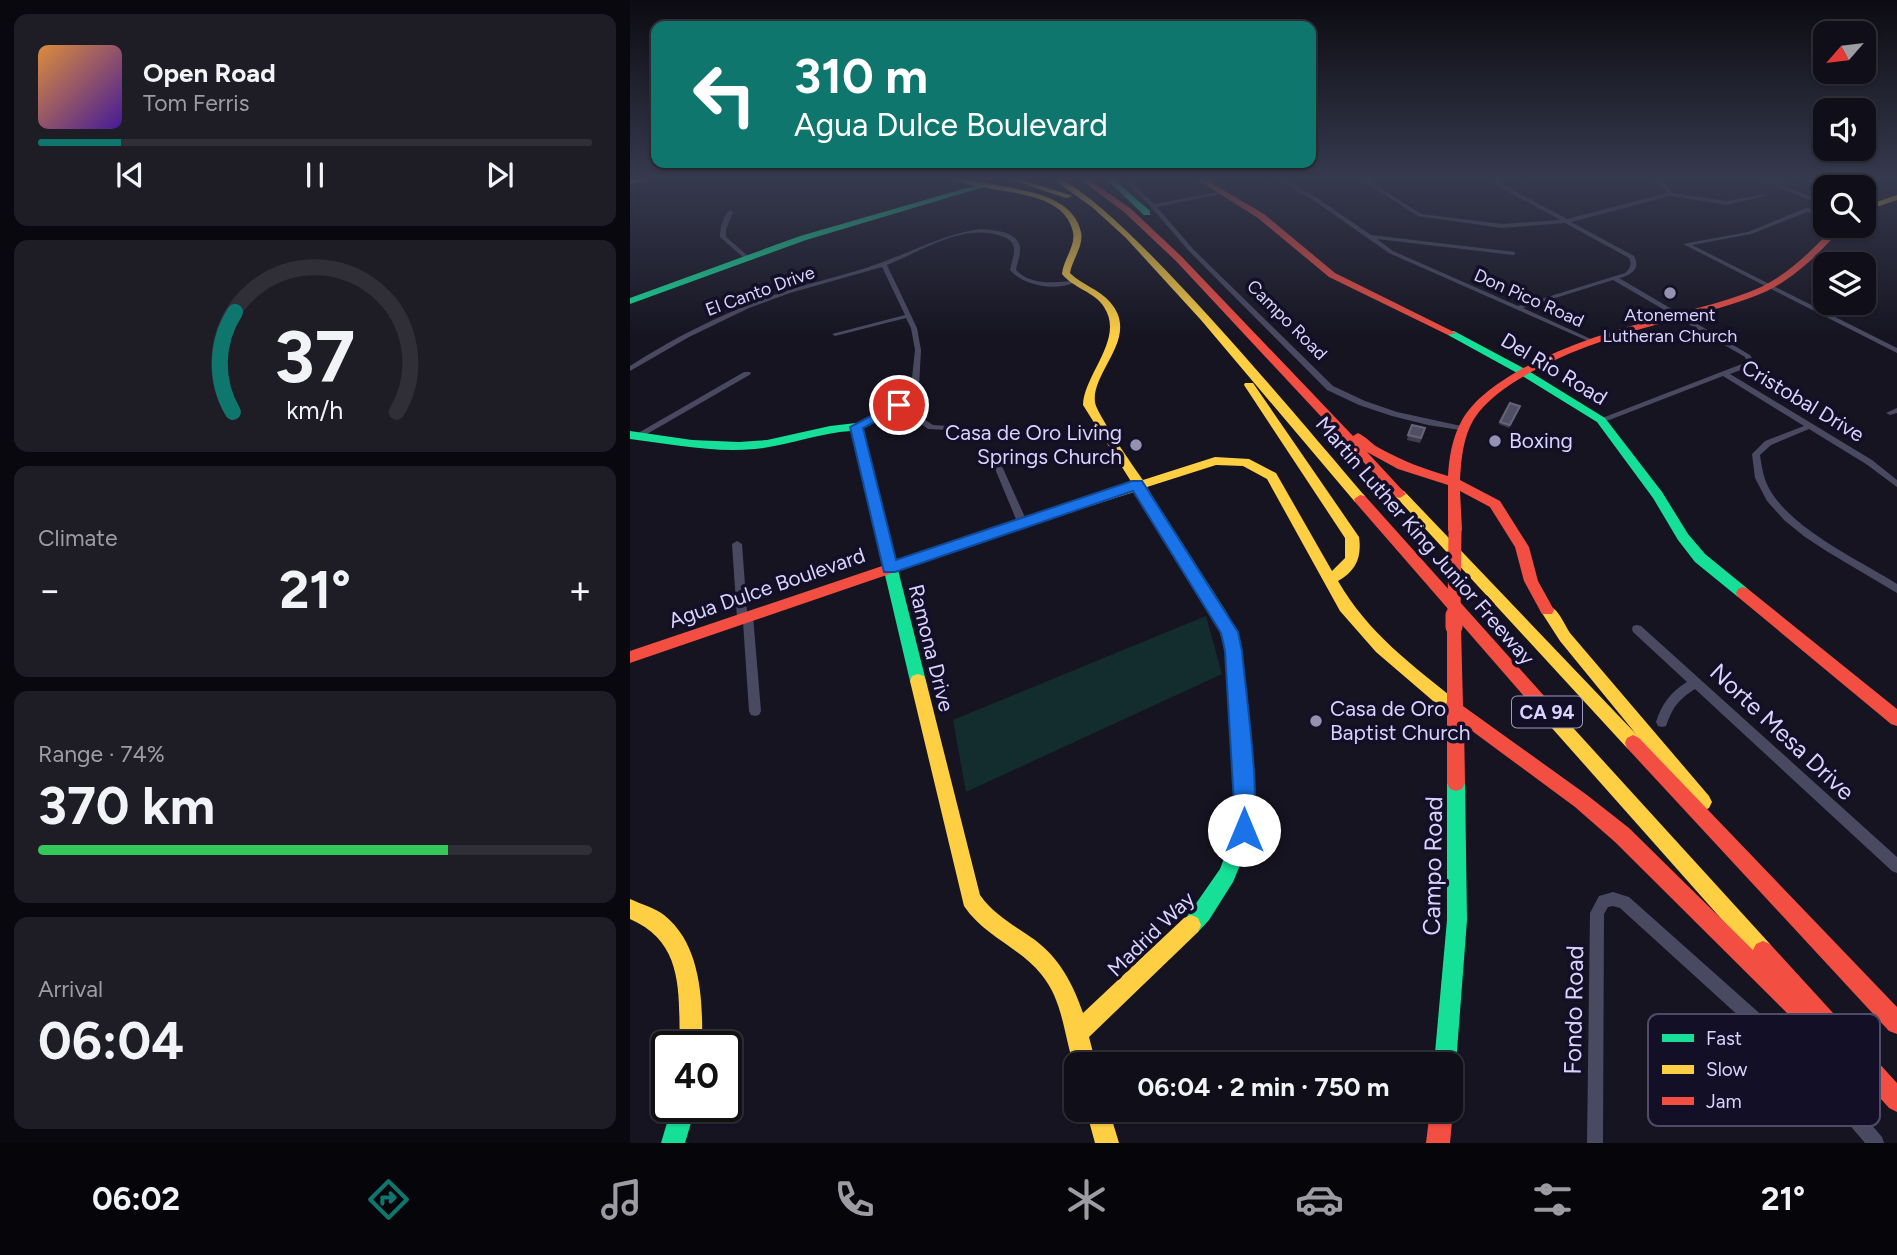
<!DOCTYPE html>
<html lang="en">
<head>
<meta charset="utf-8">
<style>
  body { margin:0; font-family:Figtree,sans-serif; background:#1e1d26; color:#f1f3f6; height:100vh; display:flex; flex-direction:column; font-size:26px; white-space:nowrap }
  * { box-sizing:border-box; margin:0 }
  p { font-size:23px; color:#9c9ca2 }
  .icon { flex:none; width:38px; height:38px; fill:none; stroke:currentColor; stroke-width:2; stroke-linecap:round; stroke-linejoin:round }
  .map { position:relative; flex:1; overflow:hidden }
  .details { display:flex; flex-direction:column; gap:14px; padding:14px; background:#09080e; width:630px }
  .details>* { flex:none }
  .hud { position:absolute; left:21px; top:21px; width:665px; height:147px; border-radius:14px; box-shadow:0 2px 5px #0004,0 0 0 2px #302f38; background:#0f766e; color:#fff; overflow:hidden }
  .needle { width:46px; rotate:242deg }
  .tools { position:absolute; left:1183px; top:21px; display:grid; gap:14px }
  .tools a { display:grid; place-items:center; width:63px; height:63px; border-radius:14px; background:#100f19; box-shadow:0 2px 5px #0004,0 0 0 2px #302f38; font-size:35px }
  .speed { position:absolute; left:21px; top:1031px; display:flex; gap:14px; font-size:35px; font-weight:700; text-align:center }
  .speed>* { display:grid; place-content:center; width:91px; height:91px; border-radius:50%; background:#100f19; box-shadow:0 2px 5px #0004,0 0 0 2px #302f38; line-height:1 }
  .speed .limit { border:4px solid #111; border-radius:10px; background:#fff; color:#111 }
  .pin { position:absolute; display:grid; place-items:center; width:60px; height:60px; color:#fff; margin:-30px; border:4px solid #fff; border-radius:50%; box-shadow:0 2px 7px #0007 }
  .me { position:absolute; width:77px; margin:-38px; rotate:0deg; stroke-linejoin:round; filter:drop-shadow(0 0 5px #0008) }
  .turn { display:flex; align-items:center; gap:24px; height:147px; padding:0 28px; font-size:32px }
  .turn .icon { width:91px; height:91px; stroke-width:2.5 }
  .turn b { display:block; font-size:49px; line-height:60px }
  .big { font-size:52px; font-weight:700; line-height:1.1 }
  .details .card { flex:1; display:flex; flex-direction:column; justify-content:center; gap:10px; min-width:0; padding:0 24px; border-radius:14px; background:#1e1d26 }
  .details .dial { align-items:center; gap:0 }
  .dial svg { height:182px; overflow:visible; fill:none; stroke:#302f38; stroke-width:7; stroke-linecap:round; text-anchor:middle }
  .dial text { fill:#f1f3f6; stroke:none }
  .song { display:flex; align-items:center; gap:21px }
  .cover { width:84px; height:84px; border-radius:10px; background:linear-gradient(135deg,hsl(30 70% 55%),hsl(260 70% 35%)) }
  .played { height:7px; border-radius:4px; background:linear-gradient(90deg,#0f766e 15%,#302f38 15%) }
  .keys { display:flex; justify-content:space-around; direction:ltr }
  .heat { display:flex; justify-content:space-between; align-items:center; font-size:38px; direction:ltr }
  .charge { height:10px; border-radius:5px; background:linear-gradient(90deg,#34c759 74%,#302f38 0) }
  .trip { position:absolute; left:434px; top:1052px; width:399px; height:70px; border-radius:14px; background:#100f19; box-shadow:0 2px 5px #0004,0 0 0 2px #302f38; font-weight:700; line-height:70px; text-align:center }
  .dock { display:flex; height:112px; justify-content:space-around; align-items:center; background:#06060a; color:#9c9ca2 }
  .dock .icon { width:49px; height:49px }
  .dock .active { color:#0f766e }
  .dock b { font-size:32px; color:#f1f3f6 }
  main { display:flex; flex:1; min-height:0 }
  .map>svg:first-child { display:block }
  .green { fill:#132c2d }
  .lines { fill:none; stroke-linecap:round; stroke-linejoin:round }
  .street { fill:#4a4962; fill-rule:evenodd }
  .fast { fill:#16e098; fill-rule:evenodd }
  .slow { fill:#ffcf43; fill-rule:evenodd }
  .jam { fill:#f24e42; fill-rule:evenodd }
  .jam-bridge-far1 { stroke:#f24e42; stroke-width:13 }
  .jam-bridge { stroke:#f24e42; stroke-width:17 }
  .wall { fill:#403d50 }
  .building { fill:#504e63; stroke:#66637b; stroke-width:2 }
  .route { fill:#1a73e8; stroke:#114b97; stroke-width:2 }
  .poi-dot { fill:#9591b1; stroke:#130f26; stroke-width:2.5 }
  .labels { text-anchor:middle; stroke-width:7; stroke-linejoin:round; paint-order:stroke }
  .far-street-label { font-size:18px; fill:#d9d4ff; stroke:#130f26 }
  .far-poi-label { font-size:18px; fill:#d9d4ff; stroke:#130f26 }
  .shield { fill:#130f26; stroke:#9e99be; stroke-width:2 }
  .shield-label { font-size:19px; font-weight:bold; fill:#d9d4ff }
  .street-label { font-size:21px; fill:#d9d4ff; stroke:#130f26 }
  .poi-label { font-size:21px; fill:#d9d4ff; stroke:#130f26; text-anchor:start }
  .near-street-label { font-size:24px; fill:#d9d4ff; stroke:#130f26 }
  .key { fill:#130f26; stroke:#4e4a67; stroke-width:2 }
  .key-label { font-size:19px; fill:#d9d4ff }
</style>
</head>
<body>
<main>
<section class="details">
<div class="card">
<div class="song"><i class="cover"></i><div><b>Open Road</b><p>Tom Ferris</p></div></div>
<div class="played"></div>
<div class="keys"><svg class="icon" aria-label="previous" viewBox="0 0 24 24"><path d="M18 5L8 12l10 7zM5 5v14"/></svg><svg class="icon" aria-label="pause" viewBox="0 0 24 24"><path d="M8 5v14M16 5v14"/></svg><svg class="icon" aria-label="next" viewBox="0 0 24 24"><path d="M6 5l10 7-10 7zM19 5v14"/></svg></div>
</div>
<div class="card dial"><svg viewBox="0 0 100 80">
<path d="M14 69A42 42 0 1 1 86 69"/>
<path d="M14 69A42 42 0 0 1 15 25" stroke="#0f766e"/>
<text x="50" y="56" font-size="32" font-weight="700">37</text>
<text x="50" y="72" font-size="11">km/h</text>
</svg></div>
<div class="card"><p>Climate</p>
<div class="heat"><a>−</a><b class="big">21°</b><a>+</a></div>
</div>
<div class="card"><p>Range · 74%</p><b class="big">370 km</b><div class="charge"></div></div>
<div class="card"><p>Arrival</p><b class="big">06:04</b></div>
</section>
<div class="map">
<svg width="1267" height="1143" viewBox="0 0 1267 1143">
  <rect width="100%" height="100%" fill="#161421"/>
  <path class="green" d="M576,616L592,674L336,792L323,720Z"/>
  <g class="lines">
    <g class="street">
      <path d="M491,177H496L524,204L593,191L594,192L591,194L527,207L563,249L703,386L735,401L767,412L836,427V431L798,425L762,416L729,405L697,390L559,251L521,207Z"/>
      <path d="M644,177H650L687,198L741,235L885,252V254L883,255L747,239L763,251L888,306L995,273C1000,269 1002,264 999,258L935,223L872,228L788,216L727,177H733L791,214L872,224L930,220L866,185L862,177H867L870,183L937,219L1037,193L1035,189L1017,177C1026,177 1038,184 1042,193L1097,201L1135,194V196L1097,205L1040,196L941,222L1004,256C1011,269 1001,275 989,278L1120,355L1125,363L1124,365L1100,374L1242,460L1267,480V487L1236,464L1179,429L1141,445L1130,455C1131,462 1132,469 1134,476C1147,523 1228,559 1267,584V593L1198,552L1175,537L1154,520L1137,501L1125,478L1122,454L1135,441L1174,426L1093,376L974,422H971L967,420L1117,362L1115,357L983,280L893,308L963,340L958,341L759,253L683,200Z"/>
      <path d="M1122,177H1129L1195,202V206Z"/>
      <path d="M1156,177H1162L1152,183L1148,182Z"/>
      <path d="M1167,177H1174L1198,187L1193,188Z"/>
      <path d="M1232,177H1239L1211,187H1204Z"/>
      <path d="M1176,208L1195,211V215L1177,212L1121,234L1062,245L1267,348V353L1053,244L1118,232Z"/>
      <path d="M100,210L103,212L96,229V237L118,256V258H114L90,237C90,228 93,216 100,210Z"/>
      <path d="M350,229C363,230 387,231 390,247C391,253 387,263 386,270C397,282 414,283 429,282C436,282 441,280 446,282C426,291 395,287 380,270C381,264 385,254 384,248C383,242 379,239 374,237C335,221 292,251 257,265L287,328L291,350L289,387L273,405L303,425L317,426V430L298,429L269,408L229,429H226L222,427L266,403L281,387L285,350L281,328L276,318L205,336L202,334L275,315L252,267L160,293L119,308L59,337L0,371V366C48,335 99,310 153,292C185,281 218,275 250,263C284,251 314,234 350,229Z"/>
      <path d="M114,372H120L121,374L10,438L7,439L3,436Z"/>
      <path d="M1267,408V413L1260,415L1256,413Z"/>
      <path d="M367,461L371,464L398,524L396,526L393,527L388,524L363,464Z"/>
      <path d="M107,541L112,544L117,612L122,613L123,616L131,711L129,715L125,716L121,715L119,711L113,622L108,621L107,618L102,544Z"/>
      <path d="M1007,625L1011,626L1267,857V873L1262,871L1065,689C1048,700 1043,707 1036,726L1032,727L1028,726L1026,722C1032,703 1041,692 1057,682L1003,632L1002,629L1003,626Z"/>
      <path d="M983,892L999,897L1200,1076L1252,1137L1254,1143H1235L1188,1088L990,908L983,906L978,907L974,914L973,1143H957L960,913L969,896Z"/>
    </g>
    <g class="fast">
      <path d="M474,177H481L520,211V215H514Z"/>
      <path d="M347,185L354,187L176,240L0,304V298L170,236Z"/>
      <path d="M818,331H824L897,370L975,418L1032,492L1058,534L1075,554L1118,589L1120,593L1118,597H1108L1065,562L1048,540L1023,498L967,422L889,374L818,335Z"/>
      <path d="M226,423L232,427L296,681L294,686L288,688L282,686L280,681L221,431C188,433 157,446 125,449C83,453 41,444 0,439V431L62,440L109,442L137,440L200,426Z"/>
      <path d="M515,490L519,491L597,613L612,651L624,817L617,848L603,882L579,920L568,932L561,935L554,932L551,925L590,869L598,848L606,817L596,651L585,618L509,494Z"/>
      <path d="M826,775L832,777L835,783L837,920L826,1064L821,1073V1064H804L817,920V783L820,777Z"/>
      <path d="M42,1106H66L55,1143H31Z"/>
    </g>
    <g class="slow">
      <path d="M16,177H32L0,184V180Z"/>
      <path d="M319,177H329C365,190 441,185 451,232C454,246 442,260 440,273C452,285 469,289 480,302C511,337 461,371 465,402C466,413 504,467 513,480L585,457L619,459L646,473L702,571L715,558V538L614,385L615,383H623L729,537C732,557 726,571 708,581C737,632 783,666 828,702L830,707L828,712L822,714L816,712L746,652L710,611L637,479L613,466L586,465L517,487L521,494L519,497H511L507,491L426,517H416L414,514L416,511L502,483L453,405C454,374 495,339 474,307C465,292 443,288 432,274C433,260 446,246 443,232C433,184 351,196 319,177Z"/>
      <path d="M372,177H383L443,196L436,198Z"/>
      <path d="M420,177C471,177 690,445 735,496L736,499L735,502H725L571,320L496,238L462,207Z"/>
      <path d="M1267,195V200L1234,211V206Z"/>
      <path d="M770,490L774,491L1006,734L930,641L910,610L912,606C926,602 933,622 940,633L1079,796L1082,802L1079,808L1073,811L1067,808L1009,739L1011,743L1009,748L1003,751L997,748L766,497L764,494Z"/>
      <path d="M288,674L294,676L296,681L350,895C364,915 385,926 405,940C430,959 443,984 453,1013L554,918L561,915L568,918L571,925L568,932L459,1037L466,1064H446V1070C433,1038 435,1003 411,974C389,947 354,936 334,906L280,681L282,676Z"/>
      <path d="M919,706L925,708L1140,944L1143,951L1140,958L1133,961L1126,958L913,718L911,713L913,708Z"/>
      <path d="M0,899C11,904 25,908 34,915C72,945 73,1003 72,1046H50C48,996 56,943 0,919Z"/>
      <path d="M456,1110H479L489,1143H465Z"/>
    </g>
    <g class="jam">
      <path d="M447,177H455L500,208L552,257L723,436L728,433C737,437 742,445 751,449C773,461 794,469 818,476C819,458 822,440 830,424C842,400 866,384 888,371C934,345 984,330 1034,317C1066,308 1100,301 1131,287C1160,273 1183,249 1205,226H1213C1192,251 1166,277 1137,291C1106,305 1073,312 1040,321C991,334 941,349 896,375C877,386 856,400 844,419C833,437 831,460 830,480L870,501L899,547L908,581L924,610L922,614H912L894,581L885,547L860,507L830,491L832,530L830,533H820L818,530V485L768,469L737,452L776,494L770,498L766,497L546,261L494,212Z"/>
      <path d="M563,177H571L634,214L705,273L826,333L818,335L699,277L628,218Z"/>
      <path d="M730,495L735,496L925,708L927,713L925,718L919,720L913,718L725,502L724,499Z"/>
      <path d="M421,509L428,514L426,517L0,663V651Z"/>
      <path d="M1113,587L1118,589L1267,709V726L1261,724L1108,597L1106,593L1108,589Z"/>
      <path d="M824,621L829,623L831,627L833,706L957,795L999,828L1123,950L1126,944L1133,941L1140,944L1267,1083V1112L1259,1108L1185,1025L1177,1028L1169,1025L985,842L945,807L834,725L835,783L832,789L826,791L820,789L817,783V713L814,707L817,702V627L819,623Z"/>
      <path d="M1003,735L1009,738L1267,1007V1034L1259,1031L997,748L995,743L997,738Z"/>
      <path d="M821,1105L823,1110L820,1143H796L800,1110H821Z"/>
    </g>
    <path class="jam-bridge-far1" d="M824,616L825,530"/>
    <path class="jam-bridge" d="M824,627V615"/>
  </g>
  <g class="wall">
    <path d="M889,408L879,428L869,424L870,422Z"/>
    <path d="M794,433L790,443L777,440L778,435Z"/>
  </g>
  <g class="building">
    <path d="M880,403L890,406L880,425L870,422Z"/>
    <path d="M782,425L795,428L791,438L778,435Z"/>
  </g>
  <linearGradient id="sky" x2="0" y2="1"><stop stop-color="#0c0b12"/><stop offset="0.53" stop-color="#363a4e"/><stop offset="1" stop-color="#363a4e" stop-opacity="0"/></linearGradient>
  <rect width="1267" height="337" fill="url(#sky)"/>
  <path class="route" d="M269,401L273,402V407L233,428L266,560L502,481H512L608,632L612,651C615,687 633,810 621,837L614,840L606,837L603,830L604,804L595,651L591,633L503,491L265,572H254L220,427Z"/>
  <g class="poi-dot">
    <circle cx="1040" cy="293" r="7"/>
    <circle cx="865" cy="441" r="7"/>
    <circle cx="506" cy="445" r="7"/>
    <circle cx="686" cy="721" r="7"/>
  </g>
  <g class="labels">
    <g class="far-street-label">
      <text transform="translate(130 291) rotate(-20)" y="6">El Canto Drive</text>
      <text transform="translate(899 298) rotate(24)" y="6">Don Pico Road</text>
      <text transform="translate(657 320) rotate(45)" y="6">Campo Road</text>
    </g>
    <g class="far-poi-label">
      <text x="1040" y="321">Atonement<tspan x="1040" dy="21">Lutheran Church</tspan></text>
    </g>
    <rect class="shield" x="882" y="696.5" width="70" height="31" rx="5"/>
    <g class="shield-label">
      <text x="917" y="719">CA 94</text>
    </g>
    <g class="street-label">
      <text transform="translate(924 369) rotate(31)" y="7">Del Rio Road</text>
      <text transform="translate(1173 401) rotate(31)" y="7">Cristobal Drive</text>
      <text transform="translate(795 541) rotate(49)" y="7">Martin Luther King Junior Freeway</text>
      <text transform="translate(137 588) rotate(-19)" y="7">Agua Dulce Boulevard</text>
      <text transform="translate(301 648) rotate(76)" y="7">Ramona Drive</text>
      <text transform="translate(521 934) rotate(-44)" y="7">Madrid Way</text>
    </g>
    <g class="poi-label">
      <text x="492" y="440" text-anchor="end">Casa de Oro Living<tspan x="492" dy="24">Springs Church</tspan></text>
      <text x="879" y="448">Boxing</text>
      <text x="700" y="716">Casa de Oro<tspan x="700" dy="24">Baptist Church</tspan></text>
    </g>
    <g class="near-street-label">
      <text transform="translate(1152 732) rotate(43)" y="8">Norte Mesa Drive</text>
      <text transform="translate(803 866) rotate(-89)" y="8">Campo Road</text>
      <text transform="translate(944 1010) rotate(-89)" y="8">Fondo Road</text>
    </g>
  </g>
  <rect x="1018" y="1014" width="232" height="112" rx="10" class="key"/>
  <rect x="1032" y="1034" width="32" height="8" fill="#16e098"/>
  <rect x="1032" y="1065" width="32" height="9" fill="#ffcf43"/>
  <rect x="1032" y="1097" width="32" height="8" fill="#f24e42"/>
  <g class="key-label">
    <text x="1076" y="1045">Fast</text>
    <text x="1076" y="1076">Slow</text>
    <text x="1076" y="1108">Jam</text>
  </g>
</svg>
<div class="tools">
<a><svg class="needle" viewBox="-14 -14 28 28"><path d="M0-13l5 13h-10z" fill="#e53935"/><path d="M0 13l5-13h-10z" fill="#9c9ca2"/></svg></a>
<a><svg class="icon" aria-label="sound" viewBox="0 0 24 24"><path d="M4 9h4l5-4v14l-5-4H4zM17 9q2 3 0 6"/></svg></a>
<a><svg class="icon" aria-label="search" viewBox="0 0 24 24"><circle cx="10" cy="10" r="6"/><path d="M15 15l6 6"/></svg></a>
<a><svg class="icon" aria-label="layers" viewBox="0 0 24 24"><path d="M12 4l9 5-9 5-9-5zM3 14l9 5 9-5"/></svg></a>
</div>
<div class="speed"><div class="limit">40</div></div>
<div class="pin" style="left:269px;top:405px;background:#d93025"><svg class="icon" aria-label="arrive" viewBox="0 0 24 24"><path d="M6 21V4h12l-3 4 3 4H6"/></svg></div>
<svg class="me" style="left:614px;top:830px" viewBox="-20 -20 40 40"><circle r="19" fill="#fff"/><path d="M0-13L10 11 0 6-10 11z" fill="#1a73e8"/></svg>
<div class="trip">06:04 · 2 min · 750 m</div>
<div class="hud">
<div class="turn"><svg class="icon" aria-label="left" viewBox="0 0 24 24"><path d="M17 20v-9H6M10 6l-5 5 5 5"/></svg><div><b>310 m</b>Agua Dulce Boulevard</div></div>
</div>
</div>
</main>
<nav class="dock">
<b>06:02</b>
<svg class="icon active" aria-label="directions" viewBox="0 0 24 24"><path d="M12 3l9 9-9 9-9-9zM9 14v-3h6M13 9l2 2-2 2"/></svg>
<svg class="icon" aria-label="music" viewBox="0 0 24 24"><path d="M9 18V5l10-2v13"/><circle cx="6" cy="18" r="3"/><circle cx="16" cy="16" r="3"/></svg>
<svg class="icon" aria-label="phone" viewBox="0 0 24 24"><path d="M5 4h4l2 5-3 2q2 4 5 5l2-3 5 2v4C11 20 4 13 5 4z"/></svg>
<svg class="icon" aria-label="climate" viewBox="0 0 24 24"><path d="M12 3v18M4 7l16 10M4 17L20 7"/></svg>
<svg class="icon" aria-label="car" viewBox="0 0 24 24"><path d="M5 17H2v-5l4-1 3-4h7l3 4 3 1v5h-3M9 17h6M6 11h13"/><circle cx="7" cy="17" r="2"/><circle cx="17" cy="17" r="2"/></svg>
<svg class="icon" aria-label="filters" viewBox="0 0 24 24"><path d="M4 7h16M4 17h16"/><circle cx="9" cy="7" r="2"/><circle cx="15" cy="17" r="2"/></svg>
<b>21°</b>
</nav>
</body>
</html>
